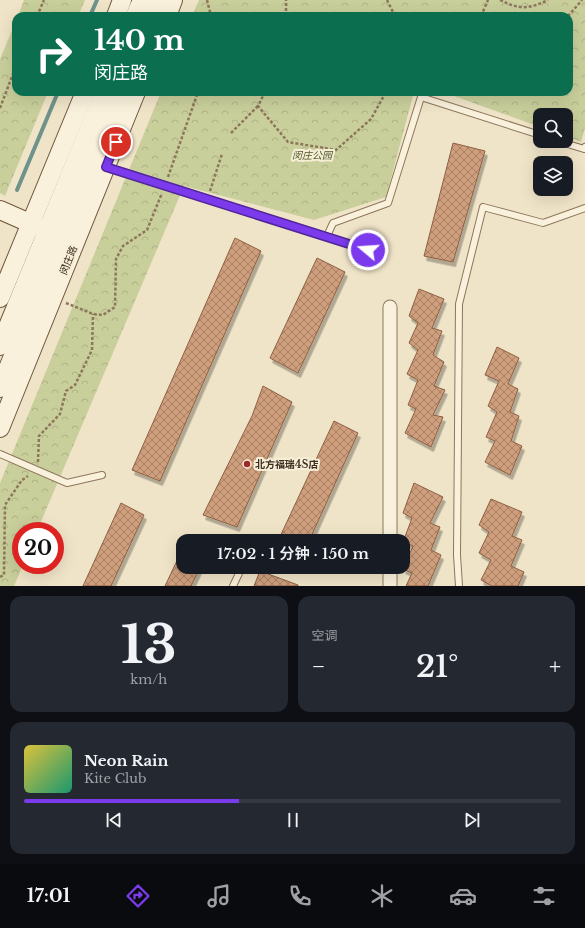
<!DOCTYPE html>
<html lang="zh">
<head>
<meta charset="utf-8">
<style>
  body { margin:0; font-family:"Libre Baskerville","Noto Sans SC",serif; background:#242831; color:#f1f3f6; height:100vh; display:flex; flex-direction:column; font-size:15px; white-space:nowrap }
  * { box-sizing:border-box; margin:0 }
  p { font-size:13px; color:#9ea1a6 }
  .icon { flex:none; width:22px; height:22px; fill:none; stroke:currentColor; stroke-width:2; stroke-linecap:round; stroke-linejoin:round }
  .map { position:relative; height:586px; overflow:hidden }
  .panel { display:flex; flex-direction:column; gap:10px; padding:10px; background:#0d0f14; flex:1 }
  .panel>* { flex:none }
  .top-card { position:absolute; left:12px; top:12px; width:561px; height:84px; border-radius:12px; box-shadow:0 4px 16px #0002; background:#0b6e4f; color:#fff; overflow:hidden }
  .buttons { position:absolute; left:533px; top:108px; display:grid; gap:8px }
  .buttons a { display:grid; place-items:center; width:40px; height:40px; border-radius:8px; background:#171b24; box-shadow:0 4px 16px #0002; font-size:20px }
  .speed { position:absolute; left:12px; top:522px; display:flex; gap:8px; font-size:20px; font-weight:700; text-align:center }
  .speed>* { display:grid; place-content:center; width:52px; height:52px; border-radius:50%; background:#171b24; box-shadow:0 4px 16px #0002; line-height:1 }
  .speed .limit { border:6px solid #d22; background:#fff; color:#111 }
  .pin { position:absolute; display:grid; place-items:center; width:34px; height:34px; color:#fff; margin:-17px; border:2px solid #fff; border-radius:50%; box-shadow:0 1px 4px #0007 }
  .me { position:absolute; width:44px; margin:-22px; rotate:288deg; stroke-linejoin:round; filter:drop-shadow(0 0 3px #0008) }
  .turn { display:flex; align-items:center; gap:14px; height:84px; padding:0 16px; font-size:18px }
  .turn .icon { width:52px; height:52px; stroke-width:2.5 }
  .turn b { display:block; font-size:28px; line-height:34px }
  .big { font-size:30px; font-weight:600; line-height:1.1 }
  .panel .card { flex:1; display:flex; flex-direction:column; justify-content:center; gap:6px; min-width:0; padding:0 14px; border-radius:12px; background:#242831 }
  .panel .dial { align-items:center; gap:0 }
  .dial b { font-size:52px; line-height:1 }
  .song { display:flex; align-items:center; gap:12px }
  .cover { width:48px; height:48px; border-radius:6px; background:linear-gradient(135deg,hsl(50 70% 55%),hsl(160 70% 35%)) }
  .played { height:4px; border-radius:2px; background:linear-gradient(90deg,#7c3aed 40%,#363941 40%) }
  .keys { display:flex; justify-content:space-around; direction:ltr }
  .heat { display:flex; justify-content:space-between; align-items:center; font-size:22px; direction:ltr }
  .panel .tiles { flex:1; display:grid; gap:10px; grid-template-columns:1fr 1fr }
  .card:last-child { grid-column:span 2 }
  .trip { position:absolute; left:176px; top:534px; width:234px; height:40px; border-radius:12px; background:#171b24; box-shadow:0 4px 16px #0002; font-weight:600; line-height:40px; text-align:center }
  .dock { display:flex; height:64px; justify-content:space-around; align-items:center; background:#090b0e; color:#9ea1a6 }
  .dock .icon { width:28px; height:28px }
  .dock .current { color:#7c3aed }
  .dock b { font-size:18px; color:#f1f3f6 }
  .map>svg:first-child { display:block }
  .forest { fill:url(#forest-crowns) }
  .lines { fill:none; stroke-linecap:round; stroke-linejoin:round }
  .stream { stroke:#6f938a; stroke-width:4 }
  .building { fill:url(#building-cross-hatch); stroke:#8d5f41; filter:url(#shadow) }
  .lane-casing { stroke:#8d765c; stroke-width:8 }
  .street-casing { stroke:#8d765c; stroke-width:15 }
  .secondary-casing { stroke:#6f573f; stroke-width:20 }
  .path { stroke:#8d765c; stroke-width:2.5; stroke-dasharray:3 2; stroke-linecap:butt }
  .lane { stroke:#faf1dc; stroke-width:6 }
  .street { stroke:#faf1dc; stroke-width:13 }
  .secondary { stroke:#faf1dc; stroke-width:18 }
  .route-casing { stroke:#51269a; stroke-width:10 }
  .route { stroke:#7c3aed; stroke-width:7 }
  .poi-dot { fill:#9e2a2b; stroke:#f7eed8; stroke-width:1.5 }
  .labels { text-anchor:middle; stroke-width:4; stroke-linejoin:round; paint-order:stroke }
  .park-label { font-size:10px; font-style:italic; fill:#4d5a26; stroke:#f7eed8 }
  .street-label { font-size:10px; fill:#3d2e20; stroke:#f7eed8 }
  .poi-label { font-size:10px; font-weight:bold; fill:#3d2e20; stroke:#f7eed8; text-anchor:start }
</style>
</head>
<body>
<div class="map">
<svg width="585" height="586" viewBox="0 0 585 586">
  <defs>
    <pattern id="forest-crowns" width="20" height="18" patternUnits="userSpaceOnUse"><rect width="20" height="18" fill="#c9cf9b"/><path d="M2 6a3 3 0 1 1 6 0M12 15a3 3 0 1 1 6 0" fill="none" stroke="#aeb285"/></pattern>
    <pattern id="building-cross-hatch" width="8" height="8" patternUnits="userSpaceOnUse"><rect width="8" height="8" fill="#cf9f7d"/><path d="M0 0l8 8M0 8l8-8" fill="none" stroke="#a98266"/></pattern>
    <filter id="shadow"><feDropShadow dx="2.5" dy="4.5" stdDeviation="0" flood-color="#0004"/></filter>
  </defs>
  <rect width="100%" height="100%" fill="#f0e4c8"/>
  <g class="forest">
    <path d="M24,0H85L78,16H18Z"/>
    <path d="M199,0H585V128L581,142L566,137V115H540V127L443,92H569V16H192Z"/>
    <path d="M16,21V92H48L5,196L0,193V59Z"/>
    <path d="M161,92H414L386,197L314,220L184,186L37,531H21V565H23L14,586H0V483Z"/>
  </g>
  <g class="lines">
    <g class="stream">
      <path d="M90,16L97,0"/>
      <path d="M17,190L58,92"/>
    </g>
  </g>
  <g class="building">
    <path d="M453,143L485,151L453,262L424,256Z"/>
    <path d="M235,238L261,251L160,481L132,470Z"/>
    <path d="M317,258L345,272L298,373L270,358Z"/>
    <path d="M419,289L444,299L432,328L442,331L433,355L444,362L434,386L445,390L433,415L443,417L431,447L405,433L416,409L408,405L418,380L407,374L418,350L409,343L418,323L409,316Z"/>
    <path d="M497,347L519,358L508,384L518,389L510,412L519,416L511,441L522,446L510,475L485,462L495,441L486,437L497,412L488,406L499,381L485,375Z"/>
    <path d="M263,386L292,402L237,527L203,515L252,416Z"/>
    <path d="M334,421L358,433L309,541H278Z"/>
    <path d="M414,483L443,497L430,523L440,527L431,550L441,555L428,586H406L412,573L403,569L413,546L403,542L412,518L403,513Z"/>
    <path d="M491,499L522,512L512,536L522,540L511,566L524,572L518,586H492L481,580L491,560L479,553L489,532L479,525Z"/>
    <path d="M121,503L144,515L111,586H83Z"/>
    <path d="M183,548V567H200L191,586H165Z"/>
    <path d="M260,571L298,585V586H254Z"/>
  </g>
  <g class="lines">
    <g class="lane-casing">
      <g id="lane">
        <path d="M558,141L584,149L585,147"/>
        <path d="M107,167L382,254"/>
        <path d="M327,236L333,223L388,203L421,97L540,135"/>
        <path d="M0,454L67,483L102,475"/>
        <path d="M233,586L242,567"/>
        <path d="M459,586L457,555L459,304L483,207L543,223L585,208"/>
      </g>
    </g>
    <g class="street-casing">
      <g id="street">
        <path d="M390,307V541"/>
        <path d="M390,567V586"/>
      </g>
    </g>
    <g class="secondary-casing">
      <g id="secondary">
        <path d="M116,16L122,0"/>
        <path d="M135,16L142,0"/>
        <path d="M151,16L157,0"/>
        <path d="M167,16L173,0"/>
        <path d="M0,210L41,228"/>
        <path d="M0,298L85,92"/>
        <path d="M0,346L104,92"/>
        <path d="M0,388L120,92"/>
        <path d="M0,428L136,92"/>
      </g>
    </g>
    <g class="path">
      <path d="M207,0L211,16"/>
      <path d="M387,0L395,16"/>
      <path d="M500,0C520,10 529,9 548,0"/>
      <path d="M37,16L44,0"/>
      <path d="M286,16V0"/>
      <path d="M481,16L488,0"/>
      <path d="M568,16L582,0"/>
      <path d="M265,92L258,106L288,142L336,150L371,119L386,92"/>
      <path d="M0,108L16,66"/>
      <path d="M231,133L258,106"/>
      <path d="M168,177L198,92"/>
      <path d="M210,191L222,154"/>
      <path d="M66,303L93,314L103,315L115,307L116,259L123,246L147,230L162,193"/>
      <path d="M38,462L39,436L60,414L66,391L75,385L92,350L93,314"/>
      <path d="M0,577L4,575L5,505L22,480L28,476"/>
    </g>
    <use href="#lane" class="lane"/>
    <use href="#street" class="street"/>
    <use href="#secondary" class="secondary"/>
  </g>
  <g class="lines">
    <g class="route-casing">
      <path id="route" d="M116,142L106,167L368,250"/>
    </g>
    <use href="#route" class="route"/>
  </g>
  <circle class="poi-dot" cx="247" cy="464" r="4"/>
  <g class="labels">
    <g class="park-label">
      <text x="312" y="159">闵庄公园</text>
    </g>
    <g class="street-label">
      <text transform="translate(68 260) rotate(-68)" y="4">闵庄路</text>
    </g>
    <g class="poi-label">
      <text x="255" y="468">北方福瑞4S店</text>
    </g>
  </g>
</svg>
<div class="buttons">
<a><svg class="icon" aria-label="search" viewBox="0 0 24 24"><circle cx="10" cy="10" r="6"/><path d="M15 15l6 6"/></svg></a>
<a><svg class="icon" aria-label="layers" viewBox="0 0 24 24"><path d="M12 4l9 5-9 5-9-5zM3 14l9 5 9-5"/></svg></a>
</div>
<div class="speed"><div class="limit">20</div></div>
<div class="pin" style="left:116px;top:142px;background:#d93025"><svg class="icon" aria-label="arrive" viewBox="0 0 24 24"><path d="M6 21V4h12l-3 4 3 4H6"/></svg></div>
<svg class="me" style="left:368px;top:250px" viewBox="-20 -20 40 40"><circle r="17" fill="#7c3aed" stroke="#fff" stroke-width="3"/><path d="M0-11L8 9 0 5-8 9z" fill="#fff"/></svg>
<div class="trip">17:02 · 1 分钟 · 150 m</div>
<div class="top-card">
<div class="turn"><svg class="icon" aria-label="right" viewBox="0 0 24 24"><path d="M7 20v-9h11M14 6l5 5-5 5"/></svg><div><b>140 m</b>闵庄路</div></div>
</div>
</div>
<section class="panel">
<div class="tiles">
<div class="card dial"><b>13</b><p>km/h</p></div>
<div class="card"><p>空调</p>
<div class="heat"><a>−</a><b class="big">21°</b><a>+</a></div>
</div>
<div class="card">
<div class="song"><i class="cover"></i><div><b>Neon Rain</b><p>Kite Club</p></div></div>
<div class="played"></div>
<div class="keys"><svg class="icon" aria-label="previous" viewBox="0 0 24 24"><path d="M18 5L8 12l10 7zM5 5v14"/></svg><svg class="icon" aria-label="pause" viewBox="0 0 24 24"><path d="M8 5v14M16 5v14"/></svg><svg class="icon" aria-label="next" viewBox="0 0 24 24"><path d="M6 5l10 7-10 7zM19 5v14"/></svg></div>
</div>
</div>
</section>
<nav class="dock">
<b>17:01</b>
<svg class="icon current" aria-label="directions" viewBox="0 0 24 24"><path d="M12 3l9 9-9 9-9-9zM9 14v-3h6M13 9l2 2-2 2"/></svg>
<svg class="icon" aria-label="music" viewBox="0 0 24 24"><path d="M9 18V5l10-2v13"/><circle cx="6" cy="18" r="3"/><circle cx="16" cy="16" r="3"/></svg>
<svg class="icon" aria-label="phone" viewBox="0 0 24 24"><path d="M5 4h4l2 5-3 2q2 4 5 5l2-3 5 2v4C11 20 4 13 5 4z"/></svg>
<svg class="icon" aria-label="climate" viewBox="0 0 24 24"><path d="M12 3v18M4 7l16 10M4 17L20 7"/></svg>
<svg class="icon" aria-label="car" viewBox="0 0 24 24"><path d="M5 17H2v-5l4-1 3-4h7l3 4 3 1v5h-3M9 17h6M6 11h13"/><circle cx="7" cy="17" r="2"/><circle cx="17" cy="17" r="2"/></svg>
<svg class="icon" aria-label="filters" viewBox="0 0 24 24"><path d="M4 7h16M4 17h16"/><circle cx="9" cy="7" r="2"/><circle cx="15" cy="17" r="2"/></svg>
</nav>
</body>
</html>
